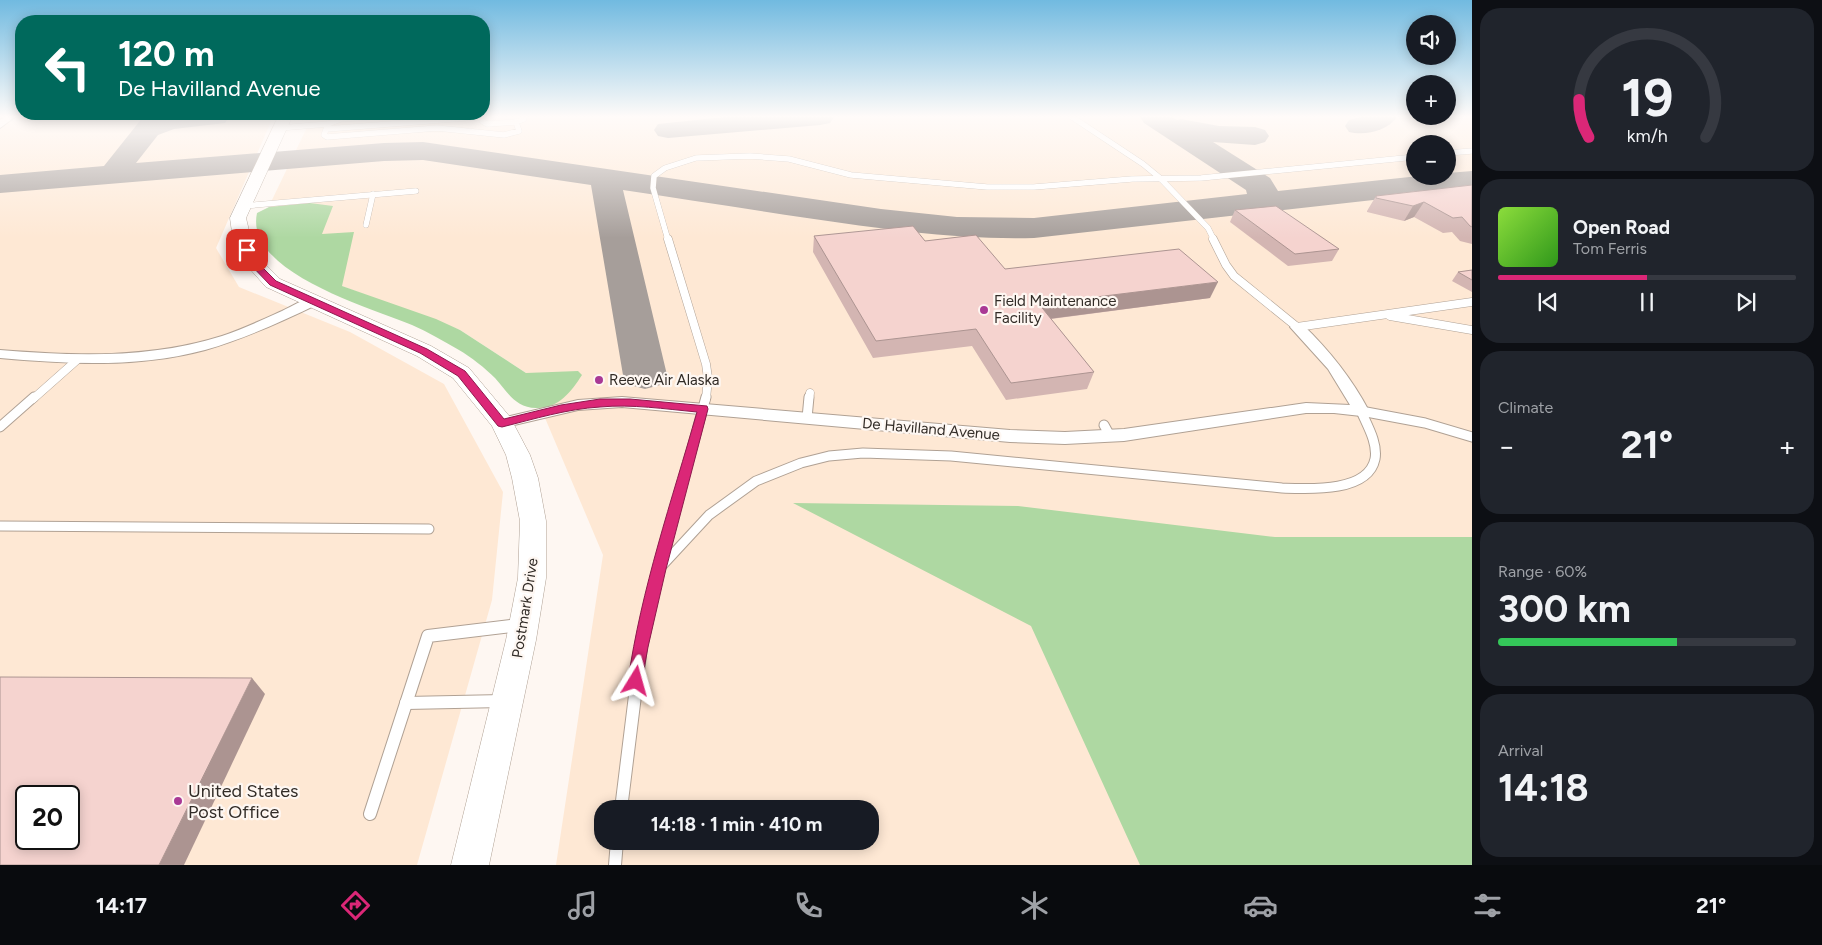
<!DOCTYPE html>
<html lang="en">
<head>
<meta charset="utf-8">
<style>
  body { margin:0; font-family:Figtree,sans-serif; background:#20242c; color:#f1f3f6; height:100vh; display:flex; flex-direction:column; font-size:19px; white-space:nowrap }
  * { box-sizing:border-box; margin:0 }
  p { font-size:16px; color:#9ea1a6 }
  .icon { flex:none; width:28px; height:28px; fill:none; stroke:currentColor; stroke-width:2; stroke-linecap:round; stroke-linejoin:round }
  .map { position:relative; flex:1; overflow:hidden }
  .drawer { display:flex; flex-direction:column; gap:8px; padding:8px; background:#0d0f14; width:350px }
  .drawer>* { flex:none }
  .hud { position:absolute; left:15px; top:15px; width:475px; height:105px; border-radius:20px; box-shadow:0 2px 12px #0003; background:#00695c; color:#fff; overflow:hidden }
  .tools { position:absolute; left:1406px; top:15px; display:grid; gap:10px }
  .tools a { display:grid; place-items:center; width:50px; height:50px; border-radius:50%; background:#171b24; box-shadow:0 2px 12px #0003; font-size:25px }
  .speed { position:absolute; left:15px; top:785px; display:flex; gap:10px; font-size:25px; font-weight:700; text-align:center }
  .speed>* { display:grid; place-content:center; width:65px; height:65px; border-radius:50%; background:#171b24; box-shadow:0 2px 12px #0003; line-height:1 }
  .speed .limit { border:2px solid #111; border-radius:8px; background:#fff; color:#111 }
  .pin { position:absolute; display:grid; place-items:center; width:42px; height:42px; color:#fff; margin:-21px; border-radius:10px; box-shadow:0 2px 8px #0006 }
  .me { position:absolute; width:55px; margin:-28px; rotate:8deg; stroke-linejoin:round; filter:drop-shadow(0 0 4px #0008) }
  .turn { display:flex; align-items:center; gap:18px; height:105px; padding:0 20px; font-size:22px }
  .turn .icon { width:65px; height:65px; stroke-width:2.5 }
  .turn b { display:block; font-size:35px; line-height:42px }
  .big { font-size:38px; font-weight:700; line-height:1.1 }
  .drawer .card { flex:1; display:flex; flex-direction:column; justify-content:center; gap:8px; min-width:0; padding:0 18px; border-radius:20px; background:#20242c }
  .drawer .dial { align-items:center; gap:0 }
  .dial svg { height:130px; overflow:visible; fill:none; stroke:#363941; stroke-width:7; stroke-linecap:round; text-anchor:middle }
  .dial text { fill:#f1f3f6; stroke:none }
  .song { display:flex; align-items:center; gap:15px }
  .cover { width:60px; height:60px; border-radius:8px; background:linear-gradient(135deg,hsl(90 70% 55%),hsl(110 70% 35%)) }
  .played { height:5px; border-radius:2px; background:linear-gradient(90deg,#db2777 50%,#363941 50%) }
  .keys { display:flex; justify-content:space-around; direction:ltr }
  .heat { display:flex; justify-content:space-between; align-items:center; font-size:28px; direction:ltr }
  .charge { height:8px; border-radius:4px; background:linear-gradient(90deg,#34c759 60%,#363941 0) }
  .trip { position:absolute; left:594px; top:800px; width:285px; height:50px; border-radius:20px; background:#171b24; box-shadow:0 2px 12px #0003; font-weight:700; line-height:50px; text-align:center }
  .tab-bar { display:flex; height:80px; justify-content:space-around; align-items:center; background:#090b0e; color:#9ea1a6 }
  .tab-bar .icon { width:35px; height:35px }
  .tab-bar .active { color:#db2777 }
  .tab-bar b { font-size:22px; color:#f1f3f6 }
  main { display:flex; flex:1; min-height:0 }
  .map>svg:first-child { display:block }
  .built { fill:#fee8d4; fill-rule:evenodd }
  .green { fill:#aed8a2 }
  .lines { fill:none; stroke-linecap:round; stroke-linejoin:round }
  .taxiway { fill:#a69e9a; fill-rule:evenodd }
  .lane-far3-casing { stroke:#b0a194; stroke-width:6 }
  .lane-far2-casing { stroke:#b0a194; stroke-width:9 }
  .lane-far1-casing { stroke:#b0a194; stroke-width:11 }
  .lane-casing { stroke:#b0a194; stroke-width:14 }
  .street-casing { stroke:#b0a194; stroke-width:2 }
  .secondary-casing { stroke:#b0a194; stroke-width:1 }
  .lane-far3 { stroke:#fff; stroke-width:5.5 }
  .lane-far2 { stroke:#fff; stroke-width:8 }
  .lane-far1 { stroke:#fff; stroke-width:9 }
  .lane { stroke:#fff; stroke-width:12 }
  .street { fill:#fff; fill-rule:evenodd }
  .secondary { fill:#fff; fill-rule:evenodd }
  .wall { fill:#d3b5b2 }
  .shaded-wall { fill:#ac9491 }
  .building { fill:#f5d3cf; stroke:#ac9491; fill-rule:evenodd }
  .route { fill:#db2777; stroke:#8e194d }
  .poi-dot { fill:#a93995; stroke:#fef7f2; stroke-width:2 }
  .labels { text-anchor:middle; stroke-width:4.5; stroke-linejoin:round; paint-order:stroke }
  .poi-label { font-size:15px; fill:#322c27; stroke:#fef7f2; text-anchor:start }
  .street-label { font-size:15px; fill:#322c27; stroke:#fef7f2 }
  .near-poi-label { font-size:18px; fill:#322c27; stroke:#fef7f2; text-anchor:start }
</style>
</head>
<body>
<main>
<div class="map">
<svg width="1472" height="865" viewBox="0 0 1472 865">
  <rect width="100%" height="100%" fill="#fef7f2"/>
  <g class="built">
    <path d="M0,117H273L216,248L239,287L350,332L444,384L503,492L492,600L417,865H0ZM26,796H69V839H26Z"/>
    <path d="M312,117H1472V865H556L603,555L526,373L460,330L320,278L267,244L271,202ZM1415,144H1448V176H1415ZM602,809H870V841H602Z"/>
  </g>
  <g class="green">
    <path d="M310,203L333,206L322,234L354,232L342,286L436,319L460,330L526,373L578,371L582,375C571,392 558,409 536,408C515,408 507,391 495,378C485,368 471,357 459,350C443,341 428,332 412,325C371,308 244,272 257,213L269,207Z"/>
    <path d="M793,503L1018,506L1275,537H1472V865H1140L1031,626Z"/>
  </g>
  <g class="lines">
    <g class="taxiway">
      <path d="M143,117H229L225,123L174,129L158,135L136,163L384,143L423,142L881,209L957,217L1034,218L1247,194L1246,190L1144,123L1140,117H1172L1177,120L1181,119L1219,126L1255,127L1265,130L1269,136L1265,142L1255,145L1213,142L1270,178L1278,191L1419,176H1448V173L1472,171V189L1034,238C957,240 883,229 807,218C746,209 684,199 623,190L667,375L660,385L645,389L630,385L623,375L591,185L423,160L384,161L0,193V175L104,166Z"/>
      <path d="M725,117H834L830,123L820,125L668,138L658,136L654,130L658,124Z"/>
      <path d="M1361,117H1397C1387,131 1365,136 1349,132L1345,126L1349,120Z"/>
    </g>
    <g class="lane-far3-casing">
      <g id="lane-far3">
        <path d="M481,117L482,121L487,124L516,122"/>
        <path d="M1072,117L1143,164L1160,178L1208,228L1214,240"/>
        <path d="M328,124L324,135L327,137L437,128L504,135L519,131L516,122L524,119V117"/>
        <path d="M279,128L328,124L341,119L370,117"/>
        <path d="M327,129L478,117"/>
        <path d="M1448,153L1472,151"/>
        <path d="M243,206L416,191"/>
        <path d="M366,225L373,194"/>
        <path d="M668,240L653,188L654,176L665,168L696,158L750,156L789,159L851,175L987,187H1034L1132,179L1201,178L1415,157"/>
      </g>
    </g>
    <g class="lane-far2-casing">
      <g id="lane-far2">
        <path d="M668,239L706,364L708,378L706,399"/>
        <path d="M1213,239L1226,265L1234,276L1297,327L1472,302"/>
        <path d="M1390,316L1472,330"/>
        <path d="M33,399L77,360"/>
        <path d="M809,399L810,393"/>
      </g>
    </g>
    <g class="lane-far1-casing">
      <g id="lane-far1">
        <path d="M1361,411L1425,423L1472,437"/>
        <path d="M807,418L809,397"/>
        <path d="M1104,425L1110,436"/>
        <path d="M0,427L34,397"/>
        <path d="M0,526L429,529"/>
        <path d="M659,569L706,397"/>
        <path d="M651,603L659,569L709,515L756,481L801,463L829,456L863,453L951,456L1282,488C1308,489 1368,493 1375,459C1378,443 1367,425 1361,411"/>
      </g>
    </g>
    <g class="lane-casing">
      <g id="lane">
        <path d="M406,703L503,701"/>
        <path d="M621,809L641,647L651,602"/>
        <path d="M370,814L428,636L519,625"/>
        <path d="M615,865L617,841"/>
      </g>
    </g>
    <g class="street-casing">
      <g id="street">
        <path d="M4,117H15L0,128V120Z"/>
        <path d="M313,297L320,301L318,304C281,322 244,339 205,350C138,368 68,364 0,358V350C75,356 149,359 222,336C243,329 262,320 282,311C292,306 302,300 313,297Z"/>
        <path d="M1297,323L1302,324C1329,350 1351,377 1369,411L1367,415L1361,416L1334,413H1306L1124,441L1065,444L1010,442L622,407L578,410L502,428L496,427L494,423L496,419L502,418L578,400L622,397L1010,430L1065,432L1124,429L1306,403L1350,405L1328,369L1290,327Z"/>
      </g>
    </g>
    <g class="secondary-casing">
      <path id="secondary" d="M278,117H292L246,218L251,239L259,258L280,279L431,346L469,368L510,417L530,455L538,478L546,521V578L536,640L489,865H451L506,640L518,578L520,521L512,478L506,455L492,426L453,378L417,356L266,287L242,260L233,239L230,218Z"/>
    </g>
    <use href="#lane-far3" class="lane-far3"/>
    <use href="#lane-far2" class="lane-far2"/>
    <use href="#lane-far1" class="lane-far1"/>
    <use href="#lane" class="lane"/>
    <use href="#street" class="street"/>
    <use href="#secondary" class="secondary"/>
  </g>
  <g class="wall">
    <path d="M1472,185V244L1460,241L1452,232L1443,233L1414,217L1404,221L1367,212V211L1376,196Z"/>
    <path d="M1235,210L1339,249L1332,261L1288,266L1230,222Z"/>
    <path d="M814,236L925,241L1005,269L1210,298L1051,319L1094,372L1087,389L1006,400L972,346L873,358L813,252Z"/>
    <path d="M1472,270V292L1452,281L1458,272Z"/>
  </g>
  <g class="shaded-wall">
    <path d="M1424,202L1414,217L1404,221L1413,206Z"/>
    <path d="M1218,282L1210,298L1033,321L1039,304Z"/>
    <path d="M252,678L265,694L184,865H159Z"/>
  </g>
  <g class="building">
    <path d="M1472,185V227L1470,226L1462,217L1453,218L1424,202L1413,206L1376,198V196Z"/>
    <path d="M1276,206L1339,249L1295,254L1235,210Z"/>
    <path d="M913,226L925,241L976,235L1005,269L1179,249L1218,282L1039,304L1094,372L1011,383L976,329L876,341L814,236Z"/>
    <path d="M1472,270V280L1458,272Z"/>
    <path d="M0,677L252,678L159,865H0ZM26,796H69V839H26Z"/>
  </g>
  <linearGradient id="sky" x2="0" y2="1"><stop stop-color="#71bae0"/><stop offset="0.49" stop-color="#fffbf9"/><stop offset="1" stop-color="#fffbf9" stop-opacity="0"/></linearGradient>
  <rect width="1472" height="238" fill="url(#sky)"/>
  <path class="route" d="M247,247L250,248L255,260L276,281L427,349L465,371L504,419L561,405L600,399H630L707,406L708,409L666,569L648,647L641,686L636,688L631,686L628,681C641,589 672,500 697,412C665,409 632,404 600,407C567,409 534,419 502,427L498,426L458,376L420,353L270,285L248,262L242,250Z"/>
  <g class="poi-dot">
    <circle cx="984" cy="310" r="5"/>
    <circle cx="599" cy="380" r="5"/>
    <circle cx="178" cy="801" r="5"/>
  </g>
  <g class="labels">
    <g class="poi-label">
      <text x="994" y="306">Field Maintenance<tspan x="994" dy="17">Facility</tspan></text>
      <text x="609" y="385">Reeve Air Alaska</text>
    </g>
    <g class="street-label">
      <text transform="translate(931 429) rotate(5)" y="5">De Havilland Avenue</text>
      <text transform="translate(525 608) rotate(-81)" y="5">Postmark Drive</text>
    </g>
    <g class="near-poi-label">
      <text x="188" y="797">United States<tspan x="188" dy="21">Post Office</tspan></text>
    </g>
  </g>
</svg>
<div class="tools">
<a><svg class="icon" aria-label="sound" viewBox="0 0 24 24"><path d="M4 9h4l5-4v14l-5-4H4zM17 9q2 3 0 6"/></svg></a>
<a>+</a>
<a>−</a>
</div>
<div class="speed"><div class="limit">20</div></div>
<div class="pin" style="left:247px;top:250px;background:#d93025"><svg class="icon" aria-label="arrive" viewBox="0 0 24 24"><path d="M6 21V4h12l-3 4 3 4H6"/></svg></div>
<svg class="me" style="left:636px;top:681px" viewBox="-20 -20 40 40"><path d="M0-17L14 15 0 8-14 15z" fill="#db2777" stroke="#fff" stroke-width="4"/></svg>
<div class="trip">14:18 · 1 min · 410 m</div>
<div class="hud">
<div class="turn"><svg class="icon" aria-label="left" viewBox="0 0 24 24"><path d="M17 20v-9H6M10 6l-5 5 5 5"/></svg><div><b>120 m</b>De Havilland Avenue</div></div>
</div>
</div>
<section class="drawer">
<div class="card dial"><svg viewBox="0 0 100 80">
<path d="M14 69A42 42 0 1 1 86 69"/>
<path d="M14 69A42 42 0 0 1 8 46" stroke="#db2777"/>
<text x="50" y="56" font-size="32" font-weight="700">19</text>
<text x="50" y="72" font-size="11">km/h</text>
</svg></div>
<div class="card">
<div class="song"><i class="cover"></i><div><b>Open Road</b><p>Tom Ferris</p></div></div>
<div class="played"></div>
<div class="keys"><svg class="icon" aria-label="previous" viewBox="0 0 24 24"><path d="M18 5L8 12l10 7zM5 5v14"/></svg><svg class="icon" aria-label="pause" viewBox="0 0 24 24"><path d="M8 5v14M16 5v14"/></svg><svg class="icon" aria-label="next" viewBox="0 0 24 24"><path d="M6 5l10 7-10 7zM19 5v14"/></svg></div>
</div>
<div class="card"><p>Climate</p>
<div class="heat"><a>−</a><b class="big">21°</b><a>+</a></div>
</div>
<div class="card"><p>Range · 60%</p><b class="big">300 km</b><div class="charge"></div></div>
<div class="card"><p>Arrival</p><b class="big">14:18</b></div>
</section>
</main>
<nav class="tab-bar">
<b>14:17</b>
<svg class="icon active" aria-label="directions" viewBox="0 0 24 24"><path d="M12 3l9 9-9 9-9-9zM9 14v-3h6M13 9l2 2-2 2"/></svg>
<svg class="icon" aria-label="music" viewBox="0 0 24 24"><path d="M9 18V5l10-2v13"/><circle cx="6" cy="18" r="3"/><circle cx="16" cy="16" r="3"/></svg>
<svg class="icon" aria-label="phone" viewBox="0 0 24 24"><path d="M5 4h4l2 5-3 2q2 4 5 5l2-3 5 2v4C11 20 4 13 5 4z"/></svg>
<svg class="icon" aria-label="climate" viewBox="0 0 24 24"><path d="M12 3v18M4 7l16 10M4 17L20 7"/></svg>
<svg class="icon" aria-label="car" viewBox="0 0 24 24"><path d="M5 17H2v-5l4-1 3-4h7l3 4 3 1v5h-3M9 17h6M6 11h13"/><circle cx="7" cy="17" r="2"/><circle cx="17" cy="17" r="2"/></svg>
<svg class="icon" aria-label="filters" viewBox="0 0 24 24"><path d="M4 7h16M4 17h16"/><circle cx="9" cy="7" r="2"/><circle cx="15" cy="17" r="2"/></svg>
<b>21°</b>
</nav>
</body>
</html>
